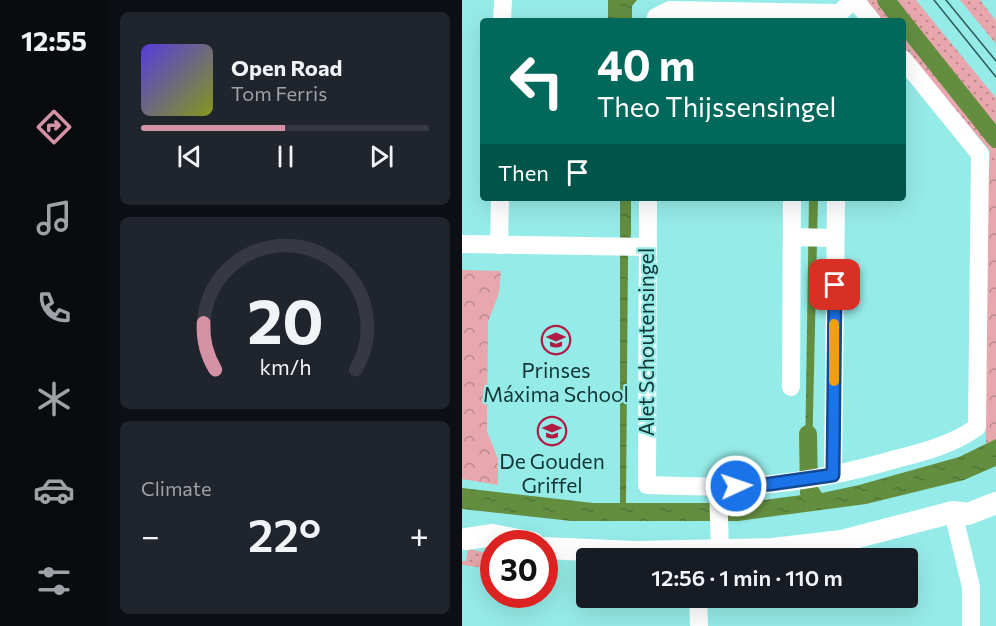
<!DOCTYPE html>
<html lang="en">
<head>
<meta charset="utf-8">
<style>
  body { margin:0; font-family:Commissioner,sans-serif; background:#20242c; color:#f1f3f6; height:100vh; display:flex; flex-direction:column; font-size:22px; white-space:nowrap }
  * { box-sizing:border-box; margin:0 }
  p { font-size:20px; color:#9ea1a6 }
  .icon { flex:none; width:33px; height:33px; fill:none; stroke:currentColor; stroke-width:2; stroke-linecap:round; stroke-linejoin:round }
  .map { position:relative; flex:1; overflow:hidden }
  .details { display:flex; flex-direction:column; gap:12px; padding:12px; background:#0d0f14; width:354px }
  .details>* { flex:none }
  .guide { position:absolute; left:18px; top:18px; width:426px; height:183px; border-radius:6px; box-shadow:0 6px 24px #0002; background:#00695c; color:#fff; overflow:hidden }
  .speed { position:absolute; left:18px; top:530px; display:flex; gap:12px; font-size:30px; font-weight:700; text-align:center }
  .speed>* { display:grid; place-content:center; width:78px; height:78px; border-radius:50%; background:#171b24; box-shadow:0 6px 24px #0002; line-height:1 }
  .speed .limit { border:9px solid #d22; background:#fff; color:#111 }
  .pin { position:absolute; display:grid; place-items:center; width:51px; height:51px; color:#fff; margin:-26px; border-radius:12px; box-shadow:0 3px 9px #0006 }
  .me { position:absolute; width:66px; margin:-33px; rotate:87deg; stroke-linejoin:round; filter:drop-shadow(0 0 4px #0008) }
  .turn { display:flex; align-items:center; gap:21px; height:126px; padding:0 18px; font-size:27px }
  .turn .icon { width:78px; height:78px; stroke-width:2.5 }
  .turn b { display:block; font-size:42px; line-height:51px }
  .then { display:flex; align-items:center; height:57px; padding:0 18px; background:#0003; gap:12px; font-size:22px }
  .big { font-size:45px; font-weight:600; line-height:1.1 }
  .details .tile { flex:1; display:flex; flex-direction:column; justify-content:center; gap:9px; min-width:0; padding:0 21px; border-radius:9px; background:#20242c }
  .details .dial { align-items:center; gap:0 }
  .dial svg { height:156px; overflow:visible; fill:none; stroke:#363941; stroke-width:7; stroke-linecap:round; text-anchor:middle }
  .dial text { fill:#f1f3f6; stroke:none }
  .song { display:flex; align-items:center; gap:18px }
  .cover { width:72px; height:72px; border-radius:9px; background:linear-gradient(135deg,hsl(250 70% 55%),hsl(70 70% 35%)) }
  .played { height:6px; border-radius:3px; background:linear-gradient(90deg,#d492a5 50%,#363941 50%) }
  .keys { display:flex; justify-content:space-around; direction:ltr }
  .heat { display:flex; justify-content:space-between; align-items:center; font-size:33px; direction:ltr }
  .trip { position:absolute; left:114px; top:548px; width:342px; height:60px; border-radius:6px; background:#171b24; box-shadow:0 6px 24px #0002; font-weight:600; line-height:60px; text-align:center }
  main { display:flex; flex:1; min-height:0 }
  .menu { display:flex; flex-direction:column; width:108px; justify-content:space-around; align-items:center; background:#090b0e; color:#9ea1a6 }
  .menu .icon { width:42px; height:42px }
  .menu .on { color:#d492a5 }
  .menu b { font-size:27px; color:#f1f3f6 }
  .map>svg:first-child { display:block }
  .grass { fill:url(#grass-dots) }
  .forest { fill:url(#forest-crowns) }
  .water { fill:url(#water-ripples) }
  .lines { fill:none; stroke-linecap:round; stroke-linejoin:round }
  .canal { stroke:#638e40; stroke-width:18 }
  .minor { stroke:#fff; stroke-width:18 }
  .tertiary { stroke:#fff; stroke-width:22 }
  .tram { stroke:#2c5b5a; stroke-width:1.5 }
  .route-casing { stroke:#114b97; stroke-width:15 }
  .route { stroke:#1a73e8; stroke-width:10 }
  .slow { stroke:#f59e0b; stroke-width:10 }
  .labels { text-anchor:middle; stroke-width:4.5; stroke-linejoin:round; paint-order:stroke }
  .street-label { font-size:21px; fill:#103534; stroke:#95ebe8 }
  .poi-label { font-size:21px; fill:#103534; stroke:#95ebe8 }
</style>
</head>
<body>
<main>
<nav class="menu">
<b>12:55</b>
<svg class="icon on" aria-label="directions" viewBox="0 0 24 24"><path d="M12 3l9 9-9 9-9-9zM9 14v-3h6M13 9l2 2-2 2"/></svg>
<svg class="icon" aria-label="music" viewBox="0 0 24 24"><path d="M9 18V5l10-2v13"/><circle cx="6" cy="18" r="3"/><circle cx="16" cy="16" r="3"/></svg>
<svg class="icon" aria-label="phone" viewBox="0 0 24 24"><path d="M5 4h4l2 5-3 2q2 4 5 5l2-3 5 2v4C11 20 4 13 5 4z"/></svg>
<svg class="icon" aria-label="climate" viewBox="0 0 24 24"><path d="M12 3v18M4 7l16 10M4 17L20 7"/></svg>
<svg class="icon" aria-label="car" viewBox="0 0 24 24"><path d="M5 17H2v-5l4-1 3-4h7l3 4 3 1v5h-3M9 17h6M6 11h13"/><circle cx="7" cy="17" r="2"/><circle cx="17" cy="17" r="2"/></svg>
<svg class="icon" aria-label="filters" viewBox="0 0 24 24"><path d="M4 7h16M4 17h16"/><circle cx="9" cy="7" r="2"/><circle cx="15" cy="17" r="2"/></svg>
</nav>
<section class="details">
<div class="tile">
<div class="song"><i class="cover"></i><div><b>Open Road</b><p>Tom Ferris</p></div></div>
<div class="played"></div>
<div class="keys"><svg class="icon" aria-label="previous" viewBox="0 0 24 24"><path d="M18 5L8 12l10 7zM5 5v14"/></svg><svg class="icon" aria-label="pause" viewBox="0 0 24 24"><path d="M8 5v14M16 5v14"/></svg><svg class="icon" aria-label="next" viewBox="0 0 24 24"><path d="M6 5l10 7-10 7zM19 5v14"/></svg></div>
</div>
<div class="tile dial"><svg viewBox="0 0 100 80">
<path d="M14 69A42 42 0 1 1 86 69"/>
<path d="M14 69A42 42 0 0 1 8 45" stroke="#d492a5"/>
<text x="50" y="56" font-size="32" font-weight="700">20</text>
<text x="50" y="72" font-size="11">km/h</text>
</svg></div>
<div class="tile"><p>Climate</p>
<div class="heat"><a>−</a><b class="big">22°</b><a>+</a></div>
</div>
</section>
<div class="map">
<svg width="534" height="626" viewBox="0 0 534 626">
  <defs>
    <pattern id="grass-dots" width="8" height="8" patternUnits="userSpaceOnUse" patternTransform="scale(1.5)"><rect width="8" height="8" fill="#e8a7ac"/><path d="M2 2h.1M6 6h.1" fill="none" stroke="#bb898d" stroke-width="1.8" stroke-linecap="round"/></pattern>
    <pattern id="forest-crowns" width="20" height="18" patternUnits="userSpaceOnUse" patternTransform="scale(1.5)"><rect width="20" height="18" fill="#e8a7ac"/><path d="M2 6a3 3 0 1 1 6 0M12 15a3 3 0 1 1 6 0" fill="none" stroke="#bb898d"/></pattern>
    <pattern id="water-ripples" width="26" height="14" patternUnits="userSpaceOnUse" patternTransform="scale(1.5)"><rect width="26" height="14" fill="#638e40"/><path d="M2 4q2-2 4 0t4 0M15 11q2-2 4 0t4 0" fill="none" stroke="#507536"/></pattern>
  </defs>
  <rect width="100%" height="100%" fill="#95ebe8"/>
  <g class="grass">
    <path d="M402,0H454L534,98V439L524,444L521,303L528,151L441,47V21H420Z"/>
    <path d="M498,0H518L534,21V44Z"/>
    <path d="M6,549L25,553L23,568L0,565V561H4Z"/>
  </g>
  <g class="forest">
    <path d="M527,169H534V445L528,449L522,424Z"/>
    <path d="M0,270L39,271L37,293L26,322L25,431L36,459V485L0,479Z"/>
  </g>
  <g class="water">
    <path d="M146,0H175L170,6V21H146Z"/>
    <path d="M158,198H169V234L166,255L164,503H278L340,495L342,488L355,486L360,493L397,485L497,457L534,439V466L502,480L404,504L276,521H109L0,509V488L131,503H158Z"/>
    <path d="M347,198H356L350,457L343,459Z"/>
  </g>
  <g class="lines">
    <g class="canal">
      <path d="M424,0L440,21"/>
      <path d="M441,22L534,139"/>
      <path d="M346,434L347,493"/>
    </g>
    <g class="minor">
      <path d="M393,0L410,21"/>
      <path d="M40,21L41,0"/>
      <path d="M193,21L194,17L208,10L377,13"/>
      <path d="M377,21V13L392,0"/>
      <path d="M186,198L185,485C226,486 268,488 309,484C351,480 393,471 434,459C462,452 492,444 515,427L518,154L441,59"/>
      <path d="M330,237L373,238"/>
      <path d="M0,244L186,247"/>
      <path d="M37,245L38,198"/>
      <path d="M329,387L330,198"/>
      <path d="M371,475L374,198"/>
      <path d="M256,487L258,551"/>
      <path d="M491,512L509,587V626"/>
      <path d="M236,597L237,626"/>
    </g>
    <g class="tertiary">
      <path d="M4,539L31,535L71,543"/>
      <path d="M82,548L173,552L310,549L380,541L491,512L506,514L534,503"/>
    </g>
    <g class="tram">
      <path d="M472,0L534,77"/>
      <path d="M484,0L534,61"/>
    </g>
  </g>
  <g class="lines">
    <g class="route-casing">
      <path id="route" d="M274,486L308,484L371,475L373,285"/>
    </g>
    <use href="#route" class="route"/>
    <path class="slow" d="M372,381V324"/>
  </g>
  <defs>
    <g id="school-ring" transform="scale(1.5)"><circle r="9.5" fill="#95ebe8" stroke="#b01c43" stroke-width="1.5"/><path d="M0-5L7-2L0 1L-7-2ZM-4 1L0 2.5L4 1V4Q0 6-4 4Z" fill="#b01c43"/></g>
  </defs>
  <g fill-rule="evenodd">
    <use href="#school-ring" x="94" y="340"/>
    <use href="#school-ring" x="90" y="431"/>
  </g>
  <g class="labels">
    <g class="street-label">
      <text transform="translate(185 342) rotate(-90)" y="7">Alet Schoutensingel</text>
    </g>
    <g class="poi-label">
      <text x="94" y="378">Prinses<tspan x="94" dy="24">Máxima School</tspan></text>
      <text x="90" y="469">De Gouden<tspan x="90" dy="24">Griffel</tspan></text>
    </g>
  </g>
</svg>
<div class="speed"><div class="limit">30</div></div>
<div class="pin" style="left:373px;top:285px;background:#d93025"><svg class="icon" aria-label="arrive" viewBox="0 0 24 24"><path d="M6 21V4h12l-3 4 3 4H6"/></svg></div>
<svg class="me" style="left:274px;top:486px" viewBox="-20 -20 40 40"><circle r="17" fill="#1a73e8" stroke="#fff" stroke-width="3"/><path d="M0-11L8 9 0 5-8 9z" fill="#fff"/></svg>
<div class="trip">12:56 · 1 min · 110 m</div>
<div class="guide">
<div class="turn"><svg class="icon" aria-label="left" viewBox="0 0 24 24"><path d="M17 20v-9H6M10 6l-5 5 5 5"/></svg><div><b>40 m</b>Theo Thijssensingel</div></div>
<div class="then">Then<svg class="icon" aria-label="arrive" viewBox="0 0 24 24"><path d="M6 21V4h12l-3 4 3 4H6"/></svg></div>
</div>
</div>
</main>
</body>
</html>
